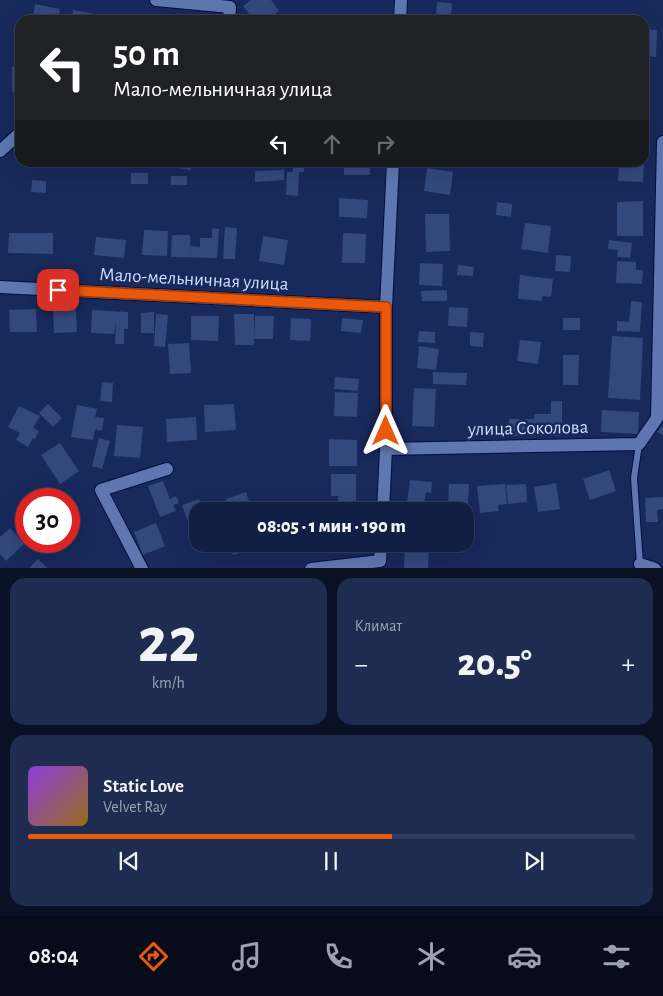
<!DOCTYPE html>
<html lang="ru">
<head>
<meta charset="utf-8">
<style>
  body { margin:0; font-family:"Alegreya Sans",sans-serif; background:#1f2c4f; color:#f1f3f6; height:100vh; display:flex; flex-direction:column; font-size:19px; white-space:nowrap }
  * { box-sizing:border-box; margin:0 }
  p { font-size:16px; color:#9ca2b2 }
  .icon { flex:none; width:28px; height:28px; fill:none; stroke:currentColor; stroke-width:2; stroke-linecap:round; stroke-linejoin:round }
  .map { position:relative; height:568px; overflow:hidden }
  .sheet { display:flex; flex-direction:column; gap:10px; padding:10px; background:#0a1125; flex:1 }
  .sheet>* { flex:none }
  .banner { position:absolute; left:15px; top:15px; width:634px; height:152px; border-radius:15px; box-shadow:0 5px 20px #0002,0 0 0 1px #313d5d; background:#202124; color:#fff; overflow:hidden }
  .speed { position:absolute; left:15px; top:488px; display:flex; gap:10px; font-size:25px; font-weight:700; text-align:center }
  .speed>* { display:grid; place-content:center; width:65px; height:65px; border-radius:50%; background:#121f44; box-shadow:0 5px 20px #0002,0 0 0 1px #313d5d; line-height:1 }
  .speed .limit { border:8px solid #d22; background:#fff; color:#111 }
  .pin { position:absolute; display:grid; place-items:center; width:42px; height:42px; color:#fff; margin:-21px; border-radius:10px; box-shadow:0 2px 8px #0006 }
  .me { position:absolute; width:55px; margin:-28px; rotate:0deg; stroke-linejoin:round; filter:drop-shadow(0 0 4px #0008) }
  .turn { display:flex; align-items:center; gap:18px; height:105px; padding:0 15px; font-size:22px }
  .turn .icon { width:65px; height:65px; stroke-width:2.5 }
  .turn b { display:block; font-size:35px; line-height:42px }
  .lanes { display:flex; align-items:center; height:48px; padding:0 15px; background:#0003; justify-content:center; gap:25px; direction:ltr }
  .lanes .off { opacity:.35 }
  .big { font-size:38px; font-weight:800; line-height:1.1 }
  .sheet .tile { flex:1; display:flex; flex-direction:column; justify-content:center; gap:8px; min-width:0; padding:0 18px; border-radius:15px; background:#1f2c4f }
  .sheet .dial { align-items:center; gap:0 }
  .dial b { font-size:65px; line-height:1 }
  .song { display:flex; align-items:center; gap:15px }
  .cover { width:60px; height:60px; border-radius:8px; background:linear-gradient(135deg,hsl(270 70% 55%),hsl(40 70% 35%)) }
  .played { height:5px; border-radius:2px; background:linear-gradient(90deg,#ea580c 60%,#313d5d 60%) }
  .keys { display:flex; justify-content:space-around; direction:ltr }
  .heat { display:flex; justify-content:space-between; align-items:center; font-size:28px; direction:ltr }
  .sheet .tiles { flex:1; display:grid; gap:10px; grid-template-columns:1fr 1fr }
  .tile:last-child { grid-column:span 2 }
  .trip { position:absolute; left:189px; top:502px; width:285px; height:50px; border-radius:15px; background:#121f44; box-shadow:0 5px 20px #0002,0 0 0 1px #313d5d; font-weight:800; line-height:50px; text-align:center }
  .tab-bar { display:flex; height:80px; justify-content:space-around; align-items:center; background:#070c1b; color:#9ca2b2 }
  .tab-bar .icon { width:35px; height:35px }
  .tab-bar .active { color:#ea580c }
  .tab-bar b { font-size:22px; color:#f1f3f6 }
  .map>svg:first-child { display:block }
  .building { fill:#33487d }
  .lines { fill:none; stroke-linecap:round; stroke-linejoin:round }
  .lane-casing { stroke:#040e3f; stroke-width:8 }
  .street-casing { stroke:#040e3f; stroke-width:14 }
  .lane { stroke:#5f76b0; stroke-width:6 }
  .street { stroke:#5f76b0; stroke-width:12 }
  .route-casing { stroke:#983908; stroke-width:12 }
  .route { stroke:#ea580c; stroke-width:9 }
  .labels { text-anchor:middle; stroke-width:5; stroke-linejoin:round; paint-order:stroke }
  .street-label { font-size:19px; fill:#d0defe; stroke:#18295b }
</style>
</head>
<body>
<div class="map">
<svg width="663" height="569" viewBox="0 0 663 569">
  <rect width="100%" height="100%" fill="#18295b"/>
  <g class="building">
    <path d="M251,0H271L279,11L267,20H254L243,6Z"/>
    <path d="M437,2L452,3L451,15L436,14Z"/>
    <path d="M35,4L60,9L58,20H32Z"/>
    <path d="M73,10L101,15L100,20H71Z"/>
    <path d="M436,16L459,17V20H436Z"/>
    <path d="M180,17L203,19V20H179Z"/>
    <path d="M354,17L380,18V20H354Z"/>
    <path d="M644,29L657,30L656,57L644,56Z"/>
    <rect x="12" y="67" width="8" height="25"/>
    <rect x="644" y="108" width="5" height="26"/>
    <path d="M135,162H156L155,167L135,166Z"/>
    <path d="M172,162H192L191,170L172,167Z"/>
    <path d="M293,162H304V172H299L298,196L286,195L287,172H293Z"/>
    <rect x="344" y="162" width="26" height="13"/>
    <path d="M619,162H644L643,182L618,181Z"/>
    <path d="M427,168L453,172L450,195L424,191Z"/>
    <path d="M284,170V180L255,182V171Z"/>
    <rect x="131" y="173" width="17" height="11"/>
    <rect x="171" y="176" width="16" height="9"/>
    <path d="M32,180L46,181V193L31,192Z"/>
    <path d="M339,198L368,200L367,218L339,217Z"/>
    <path d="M643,201V236H617V202Z"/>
    <path d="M497,202L512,204L511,217L496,215Z"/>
    <path d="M425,214H449L450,251L426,252Z"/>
    <path d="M525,223L551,226L548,253L521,249Z"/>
    <path d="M225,227L237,228L235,259H223Z"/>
    <path d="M212,228L219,229L217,258L171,257L172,235H190L191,253V246L200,247V238H212Z"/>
    <path d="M144,230L168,231L167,256L142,255Z"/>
    <path d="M9,233H53V254L8,253Z"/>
    <path d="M343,233L366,234L365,263H342Z"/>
    <path d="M263,236L288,240L284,265L259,261Z"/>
    <path d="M96,237L126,240L124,258L94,255Z"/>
    <path d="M609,240L632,243L630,258L617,257L618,250L608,249Z"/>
    <path d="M556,255L571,256L570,272L555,271Z"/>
    <path d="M617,261L636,262V270H643L642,284L616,283Z"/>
    <path d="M420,263L443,264L442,286L419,285Z"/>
    <path d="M458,265L474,267L473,276L457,275Z"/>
    <path d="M520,275L553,279L551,297L542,296V301L518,299Z"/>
    <path d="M447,290V301H422L421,291Z"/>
    <path d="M631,301L642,302L640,332L617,331V321L629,322Z"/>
    <path d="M449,307L468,308L467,327L448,326Z"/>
    <path d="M36,309L37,332H10L9,310Z"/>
    <path d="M76,309L77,332L54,333L53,310Z"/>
    <path d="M92,310L128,312V329H124V344H115L116,322L114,334L91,333Z"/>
    <path d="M154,312V333H141V313Z"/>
    <path d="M156,314L168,315L165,347L154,346Z"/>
    <path d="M234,314H254V345H235Z"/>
    <path d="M191,316H219L218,341L191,340Z"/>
    <path d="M255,316H274L273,339H254Z"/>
    <path d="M291,318L311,319L310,341L290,340Z"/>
    <path d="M342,318L363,320L361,333L341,331Z"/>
    <rect x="563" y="318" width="17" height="12"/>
    <path d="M419,331L435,332V343L418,342Z"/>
    <path d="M470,332L484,333L483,347L470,346Z"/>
    <path d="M612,336L643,338L640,400L608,398Z"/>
    <path d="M520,340L541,342L538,364L517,361Z"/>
    <path d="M189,343L191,373L170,374L168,344Z"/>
    <path d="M419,346L439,349L436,370L417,368Z"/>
    <path d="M563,355H579L578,385H563Z"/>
    <path d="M433,372L467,373L466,385L433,384Z"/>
    <path d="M335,377L359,379L358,391L334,389Z"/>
    <path d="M102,382L113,383L112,402L100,401Z"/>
    <path d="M414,388L436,389L434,427L412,426Z"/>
    <path d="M335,392L358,393L357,417L334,416Z"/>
    <path d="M551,401H562V436H509V419H534V414H551Z"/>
    <path d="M48,404L62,418L53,427L39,413Z"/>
    <path d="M234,404L236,430L205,432L204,405Z"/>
    <path d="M77,405L97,409L95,417L104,418L102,431L95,429L93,440L71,437Z"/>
    <path d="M19,406L40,416L33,428L39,431L35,439L33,438L28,447L16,440L20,433L8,427Z"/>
    <path d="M602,410L639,412L638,434L601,432Z"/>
    <path d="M196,417L197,440L167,442L166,419Z"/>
    <path d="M117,425L143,427L140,458L114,456Z"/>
    <path d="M663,425V435L657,432Z"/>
    <path d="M99,438L110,441L102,469L92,466Z"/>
    <path d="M329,439L357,440V466H329Z"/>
    <path d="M60,443L79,471L60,484L41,455Z"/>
    <path d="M609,470L616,491L590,500L583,479Z"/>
    <path d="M331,474H356V505L338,506V496H331Z"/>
    <path d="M410,480L432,482L431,493L426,492L424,504L407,502Z"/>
    <path d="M163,481L170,499L176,496L179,503L173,505L176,511L160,517L148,486Z"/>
    <path d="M556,483L560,509L538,512L534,487Z"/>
    <path d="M449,484H469L468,507L448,506Z"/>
    <path d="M505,484L507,504L498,505L499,511L480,513L477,486Z"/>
    <path d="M526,484L527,502L508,504L506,485Z"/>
    <path d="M246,492L252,511H230L226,499Z"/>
    <path d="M663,497V509L657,510L658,522H646L645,498Z"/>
    <path d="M199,499L203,511H198V534L193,536L182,505Z"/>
    <path d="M319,507L354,508V511H319Z"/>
    <path d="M26,513V533L25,534L15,524Z"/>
    <path d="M156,523L165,546L143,555L134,532Z"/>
    <path d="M10,528L24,544L6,561L0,554V537Z"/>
    <path d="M230,544H240L243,552L233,555Z"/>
    <path d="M325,544H351V551L325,549Z"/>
    <path d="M405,546L429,547L428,569H404Z"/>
    <path d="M38,559L48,569H28Z"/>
  </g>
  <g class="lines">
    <g class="lane-casing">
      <path id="lane" d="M639,444L634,478L640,564"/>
    </g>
    <g class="street-casing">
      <g id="street">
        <path d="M156,0L230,7L229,20"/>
        <path d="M400,20L401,0"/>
        <path d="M0,151L20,133"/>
        <path d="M0,287L386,307"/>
        <path d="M386,449L639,444L657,418L663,142"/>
        <path d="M383,511L386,449V307L393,162"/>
        <path d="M640,564L655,569"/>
        <path d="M142,569L101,490L167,469"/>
        <path d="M311,569L380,561L381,544"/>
      </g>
    </g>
    <use href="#lane" class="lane"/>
    <use href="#street" class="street"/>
  </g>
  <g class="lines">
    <g class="route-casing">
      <path id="route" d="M58,290L386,307V431"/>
    </g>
    <use href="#route" class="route"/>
  </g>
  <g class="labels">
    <g class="street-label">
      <text transform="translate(194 278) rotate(3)" y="7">Мало-мельничная улица</text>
      <text transform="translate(528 427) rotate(-1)" y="7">улица Соколова</text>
    </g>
  </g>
</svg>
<div class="speed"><div class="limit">30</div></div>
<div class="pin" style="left:58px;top:290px;background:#d93025"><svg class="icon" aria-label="arrive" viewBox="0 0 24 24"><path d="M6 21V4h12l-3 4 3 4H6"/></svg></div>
<svg class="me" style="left:386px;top:431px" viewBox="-20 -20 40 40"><path d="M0-17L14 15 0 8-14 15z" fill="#ea580c" stroke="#fff" stroke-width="4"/></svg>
<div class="trip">08:05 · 1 мин · 190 m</div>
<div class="banner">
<div class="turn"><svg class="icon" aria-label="left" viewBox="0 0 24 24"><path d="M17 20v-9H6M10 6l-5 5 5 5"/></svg><div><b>50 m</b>Мало-мельничная улица</div></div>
<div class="lanes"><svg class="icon" aria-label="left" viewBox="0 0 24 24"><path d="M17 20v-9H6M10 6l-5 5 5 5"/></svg><svg class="icon off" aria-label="ahead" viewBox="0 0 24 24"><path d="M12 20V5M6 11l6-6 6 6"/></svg><svg class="icon off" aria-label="right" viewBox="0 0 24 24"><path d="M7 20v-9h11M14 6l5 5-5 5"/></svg></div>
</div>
</div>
<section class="sheet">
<div class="tiles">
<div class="tile dial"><b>22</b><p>km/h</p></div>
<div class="tile"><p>Климат</p>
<div class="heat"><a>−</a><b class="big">20.5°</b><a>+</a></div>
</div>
<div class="tile">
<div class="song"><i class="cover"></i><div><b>Static Love</b><p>Velvet Ray</p></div></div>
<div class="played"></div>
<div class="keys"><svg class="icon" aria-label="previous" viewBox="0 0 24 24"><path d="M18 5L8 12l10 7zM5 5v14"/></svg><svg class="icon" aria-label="pause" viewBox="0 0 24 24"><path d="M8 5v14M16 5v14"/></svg><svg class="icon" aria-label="next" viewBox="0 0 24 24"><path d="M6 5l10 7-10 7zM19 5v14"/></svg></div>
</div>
</div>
</section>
<nav class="tab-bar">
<b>08:04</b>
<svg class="icon active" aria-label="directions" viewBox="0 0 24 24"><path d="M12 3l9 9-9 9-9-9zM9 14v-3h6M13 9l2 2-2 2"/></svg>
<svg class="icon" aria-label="music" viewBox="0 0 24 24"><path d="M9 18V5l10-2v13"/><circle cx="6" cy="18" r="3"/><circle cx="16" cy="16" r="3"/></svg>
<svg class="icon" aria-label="phone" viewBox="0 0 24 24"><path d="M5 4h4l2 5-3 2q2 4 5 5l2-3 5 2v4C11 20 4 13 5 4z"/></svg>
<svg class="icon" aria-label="climate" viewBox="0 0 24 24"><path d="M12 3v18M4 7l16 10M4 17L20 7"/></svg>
<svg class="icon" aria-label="car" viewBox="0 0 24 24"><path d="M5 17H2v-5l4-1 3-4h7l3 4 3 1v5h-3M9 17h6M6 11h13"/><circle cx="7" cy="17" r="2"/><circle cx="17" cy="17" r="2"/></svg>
<svg class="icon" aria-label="filters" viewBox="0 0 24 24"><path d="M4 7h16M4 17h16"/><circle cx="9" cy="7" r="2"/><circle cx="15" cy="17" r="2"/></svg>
</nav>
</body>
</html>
